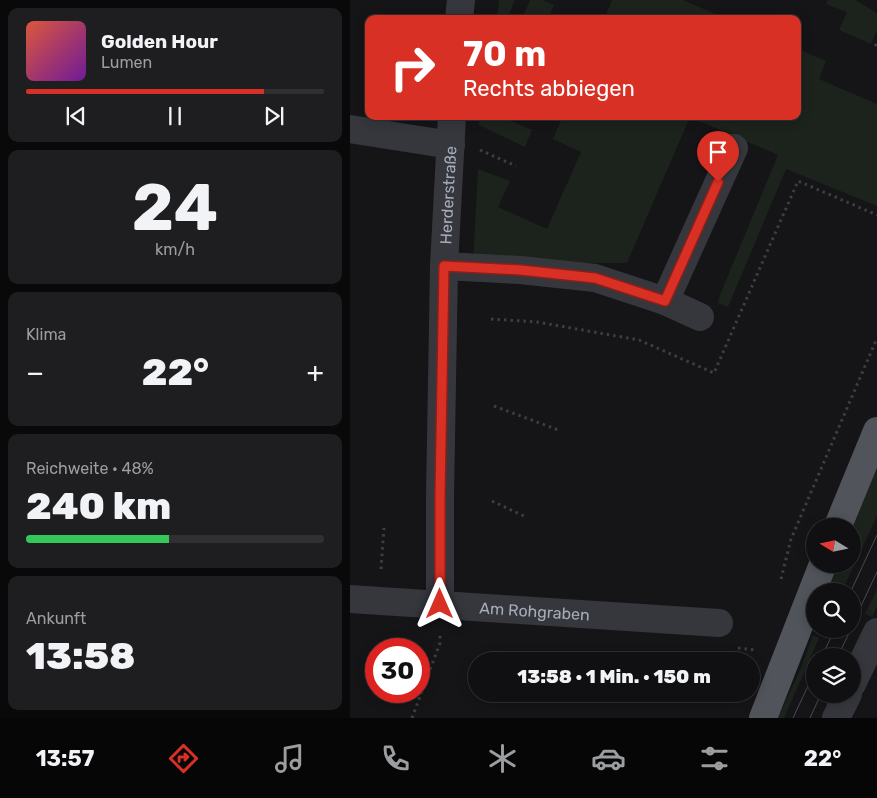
<!DOCTYPE html>
<html lang="de">
<head>
<meta charset="utf-8">
<style>
  body { margin:0; font-family:Rubik,sans-serif; background:#1e1e20; color:#f1f3f6; height:100vh; display:flex; flex-direction:column; font-size:19px; white-space:nowrap }
  * { box-sizing:border-box; margin:0 }
  p { font-size:16px; color:#9c9d9f }
  .icon { flex:none; width:28px; height:28px; fill:none; stroke:currentColor; stroke-width:2; stroke-linecap:round; stroke-linejoin:round }
  .map { position:relative; flex:1; overflow:hidden }
  .sheet { display:flex; flex-direction:column; gap:8px; padding:8px; background:#09090a; width:350px }
  .sheet>* { flex:none }
  .hud { position:absolute; left:15px; top:15px; width:436px; height:105px; border-radius:10px; box-shadow:0 2px 12px #0003,0 0 0 1px #303032; background:#d93025; color:#fff; overflow:hidden }
  .needle { width:32px; rotate:280deg }
  .buttons { position:absolute; left:456px; top:518px; display:grid; gap:10px }
  .buttons a { display:grid; place-items:center; width:55px; height:55px; border-radius:50%; background:#101012; box-shadow:0 2px 12px #0003,0 0 0 1px #303032; font-size:25px }
  .speed { position:absolute; left:15px; top:638px; display:flex; gap:10px; font-size:25px; font-weight:700; text-align:center }
  .speed>* { display:grid; place-content:center; width:65px; height:65px; border-radius:50%; background:#101012; box-shadow:0 2px 12px #0003,0 0 0 1px #303032; line-height:1 }
  .speed .limit { border:8px solid #d22; background:#fff; color:#111 }
  .pin { position:absolute; display:grid; place-items:center; width:42px; height:42px; color:#fff; margin:-51px -21px; border-radius:50% 50% 50% 0; rotate:-45deg; box-shadow:0 0 5px #0007 }
  .pin .icon { rotate:45deg }
  .me { position:absolute; width:55px; margin:-28px; rotate:0deg; stroke-linejoin:round; filter:drop-shadow(0 0 4px #0008) }
  .turn { display:flex; align-items:center; gap:18px; height:105px; padding:0 15px; font-size:22px }
  .turn .icon { width:65px; height:65px; stroke-width:2.5 }
  .turn b { display:block; font-size:35px; line-height:42px }
  .big { font-size:38px; font-weight:800; line-height:1.1 }
  .sheet .tile { flex:1; display:flex; flex-direction:column; justify-content:center; gap:8px; min-width:0; padding:0 18px; border-radius:10px; background:#1e1e20 }
  .sheet .dial { align-items:center; gap:0 }
  .dial b { font-size:65px; line-height:1 }
  .song { display:flex; align-items:center; gap:15px }
  .cover { width:60px; height:60px; border-radius:8px; background:linear-gradient(135deg,hsl(10 70% 55%),hsl(280 70% 35%)) }
  .played { height:5px; border-radius:2px; background:linear-gradient(90deg,#d93025 80%,#303032 80%) }
  .keys { display:flex; justify-content:space-around; direction:ltr }
  .heat { display:flex; justify-content:space-between; align-items:center; font-size:28px; direction:ltr }
  .charge { height:8px; border-radius:4px; background:linear-gradient(90deg,#34c759 48%,#303032 0) }
  .trip { position:absolute; left:118px; top:652px; width:292px; height:50px; border-radius:25px; background:#101012; box-shadow:0 2px 12px #0003,0 0 0 1px #303032; font-weight:800; line-height:50px; text-align:center }
  .menu { display:flex; height:80px; justify-content:space-around; align-items:center; background:#060607; color:#9c9d9f }
  .menu .icon { width:35px; height:35px }
  .menu .active { color:#d93025 }
  .menu b { font-size:22px; color:#f1f3f6 }
  main { display:flex; flex:1; min-height:0 }
  .map>svg:first-child { display:block }
  .green { fill:#1b231c }
  .lines { fill:none; stroke-linecap:round; stroke-linejoin:round }
  .path { stroke:#3c3e44; stroke-width:3; stroke-dasharray:2.5 4; stroke-linecap:butt }
  .minor { stroke:#36373d; stroke-width:28 }
  .major { stroke:#52545c; stroke-width:28 }
  .tram { stroke:#494b52; stroke-width:1 }
  .route-casing { stroke:#8d1f18; stroke-width:12 }
  .route { stroke:#d93025; stroke-width:9 }
  .labels { text-anchor:middle; stroke-width:5; stroke-linejoin:round; paint-order:stroke }
  .street-label { font-size:16px; fill:#a6adb9; stroke:#101013 }
</style>
</head>
<body>
<main>
<section class="sheet">
<div class="tile">
<div class="song"><i class="cover"></i><div><b>Golden Hour</b><p>Lumen</p></div></div>
<div class="played"></div>
<div class="keys"><svg class="icon" aria-label="previous" viewBox="0 0 24 24"><path d="M18 5L8 12l10 7zM5 5v14"/></svg><svg class="icon" aria-label="pause" viewBox="0 0 24 24"><path d="M8 5v14M16 5v14"/></svg><svg class="icon" aria-label="next" viewBox="0 0 24 24"><path d="M6 5l10 7-10 7zM19 5v14"/></svg></div>
</div>
<div class="tile dial"><b>24</b><p>km/h</p></div>
<div class="tile"><p>Klima</p>
<div class="heat"><a>−</a><b class="big">22°</b><a>+</a></div>
</div>
<div class="tile"><p>Reichweite · 48%</p><b class="big">240 km</b><div class="charge"></div></div>
<div class="tile"><p>Ankunft</p><b class="big">13:58</b></div>
</section>
<div class="map">
<svg width="527" height="718" viewBox="0 0 527 718">
  <rect width="100%" height="100%" fill="#151518"/>
  <g class="green">
    <path d="M149,0H165L157,19H147Z"/>
    <path d="M180,0H193L204,5L198,19H172Z"/>
    <path d="M262,0H333L377,19H254Z"/>
    <path d="M478,0H505L527,13V30L521,44L489,30L497,12L476,4Z"/>
    <path d="M448,49L476,61L469,79L527,104V206L436,169L378,307L368,303L370,295L428,155L340,117L277,263H123L128,169L160,181L148,207L197,229L231,152L203,139L213,116H448Z"/>
    <path d="M129,116H155L154,118L182,130L175,147L129,125Z"/>
    <path d="M527,467V516L492,591H478L488,564H502L503,527Z"/>
    <path d="M527,589V606L522,617L515,614Z"/>
    <path d="M463,635L469,638L434,718H428L451,668Z"/>
  </g>
  <g class="lines">
    <g class="path">
      <path d="M525,46L527,43"/>
      <path d="M130,150L166,166"/>
      <path d="M141,319L187,322L289,340L364,373L448,181L527,215"/>
      <path d="M144,406L211,431"/>
      <path d="M142,501L174,516"/>
      <path d="M31,569L34,528"/>
      <path d="M431,579L441,539L527,338"/>
      <path d="M388,648L406,650"/>
      <path d="M62,718L90,643V636"/>
    </g>
    <g class="minor">
      <path d="M109,19L111,0"/>
      <path d="M0,129L101,145"/>
      <path d="M94,266L170,270L245,278L315,301L350,317"/>
      <path d="M315,301L384,148"/>
      <path id="s1" d="M0,599L369,623"/>
      <path id="s2" d="M90,604V496L94,266L102,116"/>
      <path d="M502,684L527,632"/>
      <path d="M486,718L498,694"/>
    </g>
    <g class="major">
      <path d="M488,526L527,431"/>
      <path d="M413,718L473,564"/>
    </g>
    <g class="tram">
      <path d="M501,591L527,535"/>
      <path d="M502,625L527,572"/>
      <path d="M472,656L485,629"/>
      <path d="M488,656L501,629"/>
      <path d="M443,718L465,671"/>
      <path d="M460,718L471,694"/>
    </g>
  </g>
  <g class="lines">
    <g class="route-casing">
      <path id="route" d="M90,604V496L94,266L170,270L245,278L315,301L368,182"/>
    </g>
    <use href="#route" class="route"/>
  </g>
  <g class="labels">
    <g class="street-label">
      <text dy="6" stroke="none"><textPath href="#s2" startOffset="409">Herderstraße</textPath></text>
      <text dy="6" stroke="none"><textPath href="#s1" startOffset="185">Am Rohgraben</textPath></text>
    </g>
  </g>
</svg>
<div class="buttons">
<a><svg class="needle" viewBox="-14 -14 28 28"><path d="M0-13l5 13h-10z" fill="#e53935"/><path d="M0 13l5-13h-10z" fill="#9c9d9f"/></svg></a>
<a><svg class="icon" aria-label="search" viewBox="0 0 24 24"><circle cx="10" cy="10" r="6"/><path d="M15 15l6 6"/></svg></a>
<a><svg class="icon" aria-label="layers" viewBox="0 0 24 24"><path d="M12 4l9 5-9 5-9-5zM3 14l9 5 9-5"/></svg></a>
</div>
<div class="speed"><div class="limit">30</div></div>
<div class="pin" style="left:368px;top:182px;background:#d93025"><svg class="icon" aria-label="arrive" viewBox="0 0 24 24"><path d="M6 21V4h12l-3 4 3 4H6"/></svg></div>
<svg class="me" style="left:90px;top:604px" viewBox="-20 -20 40 40"><path d="M0-17L14 15 0 8-14 15z" fill="#d93025" stroke="#fff" stroke-width="4"/></svg>
<div class="trip">13:58 · 1 Min. · 150 m</div>
<div class="hud">
<div class="turn"><svg class="icon" aria-label="right" viewBox="0 0 24 24"><path d="M7 20v-9h11M14 6l5 5-5 5"/></svg><div><b>70 m</b>Rechts abbiegen</div></div>
</div>
</div>
</main>
<nav class="menu">
<b>13:57</b>
<svg class="icon active" aria-label="directions" viewBox="0 0 24 24"><path d="M12 3l9 9-9 9-9-9zM9 14v-3h6M13 9l2 2-2 2"/></svg>
<svg class="icon" aria-label="music" viewBox="0 0 24 24"><path d="M9 18V5l10-2v13"/><circle cx="6" cy="18" r="3"/><circle cx="16" cy="16" r="3"/></svg>
<svg class="icon" aria-label="phone" viewBox="0 0 24 24"><path d="M5 4h4l2 5-3 2q2 4 5 5l2-3 5 2v4C11 20 4 13 5 4z"/></svg>
<svg class="icon" aria-label="climate" viewBox="0 0 24 24"><path d="M12 3v18M4 7l16 10M4 17L20 7"/></svg>
<svg class="icon" aria-label="car" viewBox="0 0 24 24"><path d="M5 17H2v-5l4-1 3-4h7l3 4 3 1v5h-3M9 17h6M6 11h13"/><circle cx="7" cy="17" r="2"/><circle cx="17" cy="17" r="2"/></svg>
<svg class="icon" aria-label="filters" viewBox="0 0 24 24"><path d="M4 7h16M4 17h16"/><circle cx="9" cy="7" r="2"/><circle cx="15" cy="17" r="2"/></svg>
<b>22°</b>
</nav>
</body>
</html>
